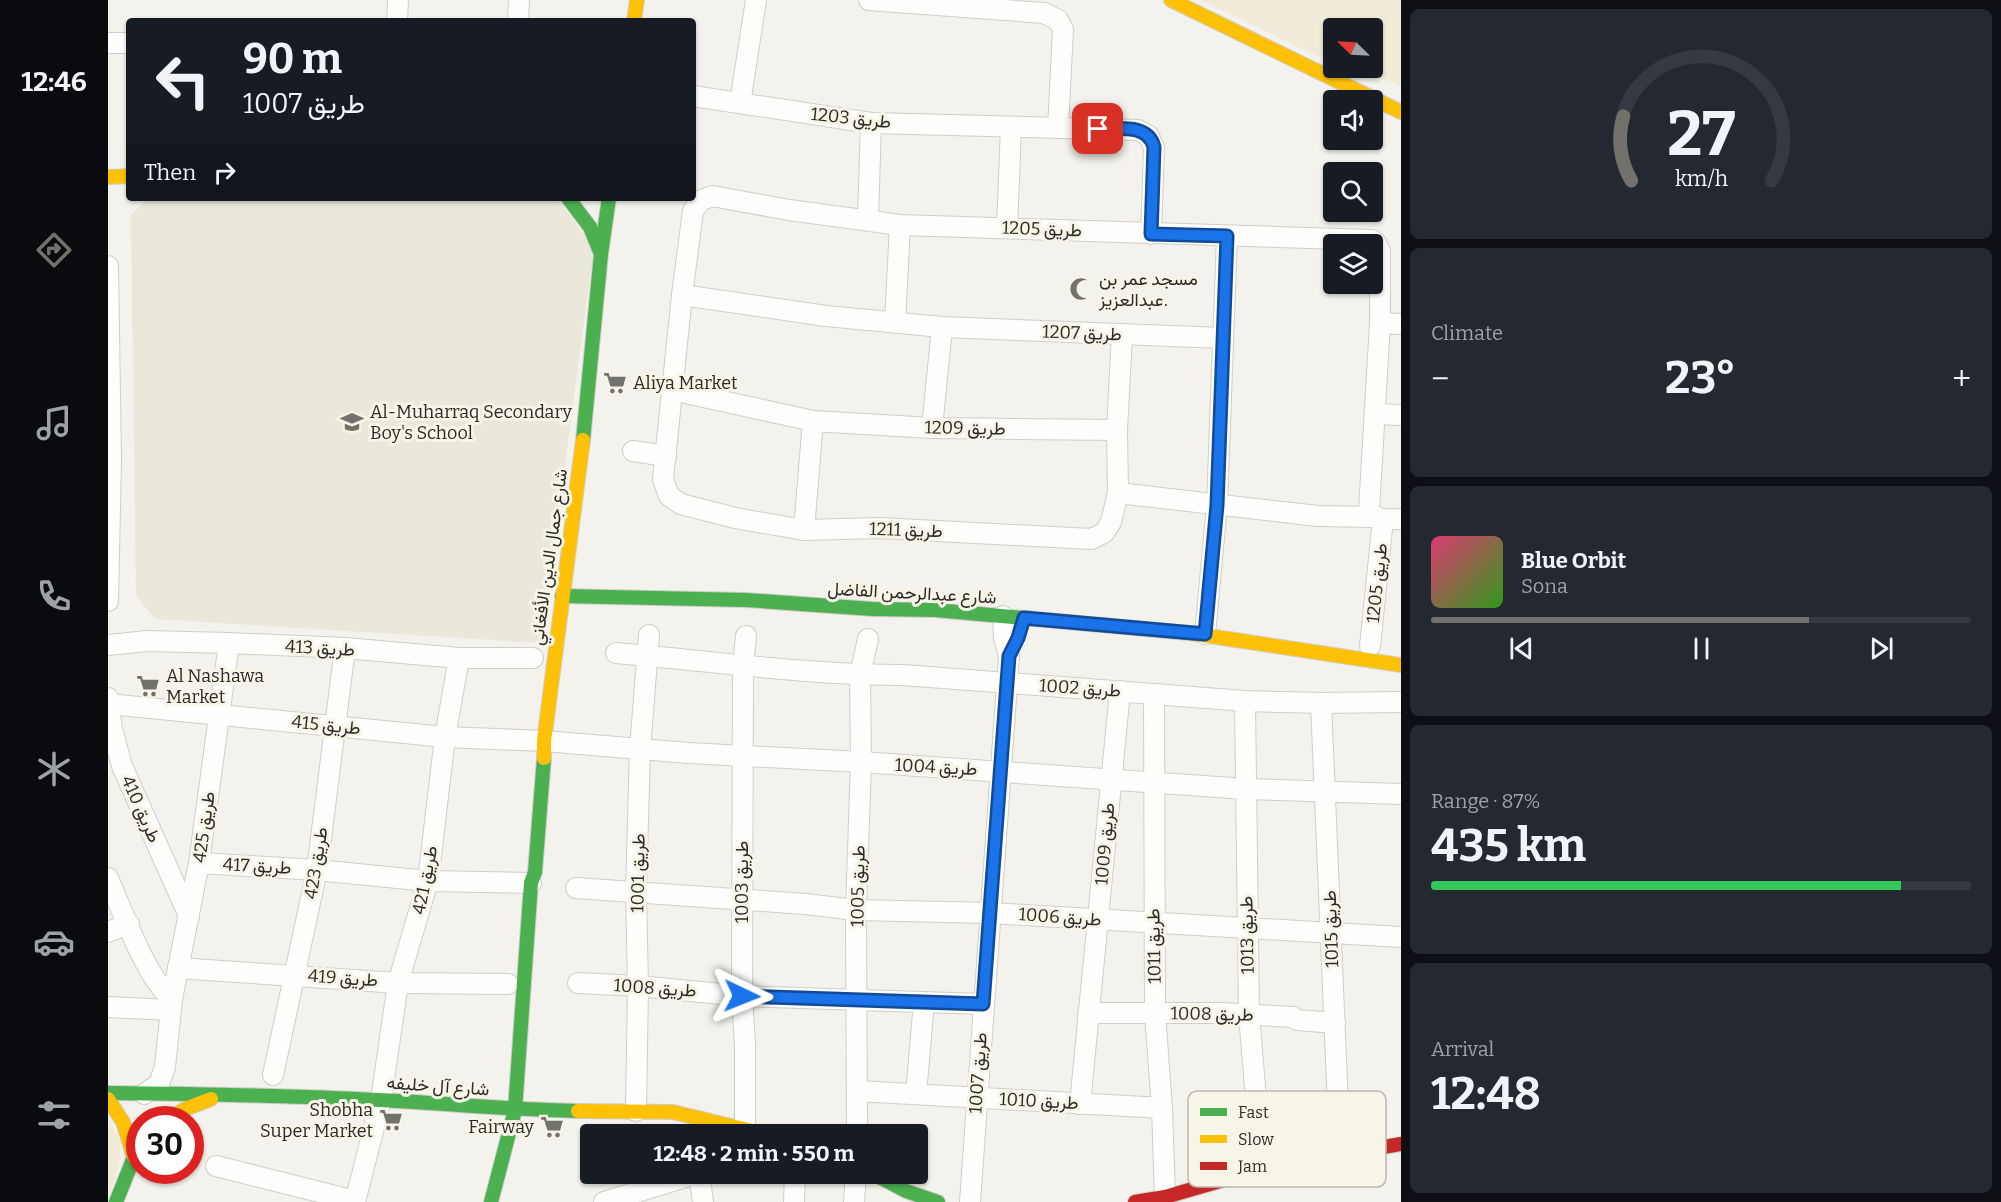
<!DOCTYPE html>
<html lang="en">
<head>
<meta charset="utf-8">
<style>
  body { margin:0; font-family:Bitter,Vazirmatn,serif; background:#242831; color:#f1f3f6; height:100vh; display:flex; flex-direction:column; font-size:22px; white-space:nowrap }
  * { box-sizing:border-box; margin:0 }
  p { font-size:20px; color:#9ea1a6 }
  .icon { flex:none; width:33px; height:33px; fill:none; stroke:currentColor; stroke-width:2; stroke-linecap:round; stroke-linejoin:round }
  .map { position:relative; flex:1; overflow:hidden }
  .details { display:flex; flex-direction:column; gap:9px; padding:9px; background:#0d0f14; width:600px }
  .details>* { flex:none }
  .top-card { position:absolute; left:18px; top:18px; width:570px; height:183px; border-radius:6px; box-shadow:0 2px 4px #0004; background:#171b24; color:#f1f3f6; overflow:hidden }
  .needle { width:39px; rotate:294deg }
  .buttons { position:absolute; left:1215px; top:18px; display:grid; gap:12px }
  .buttons a { display:grid; place-items:center; width:60px; height:60px; border-radius:6px; background:#171b24; box-shadow:0 2px 4px #0004; font-size:30px }
  .speed { position:absolute; left:18px; top:1106px; display:flex; gap:12px; font-size:30px; font-weight:700; text-align:center }
  .speed>* { display:grid; place-content:center; width:78px; height:78px; border-radius:50%; background:#171b24; box-shadow:0 2px 4px #0004; line-height:1 }
  .speed .limit { border:9px solid #d22; background:#fff; color:#111 }
  .pin { position:absolute; display:grid; place-items:center; width:51px; height:51px; color:#fff; margin:-26px; border-radius:12px; box-shadow:0 3px 9px #0006 }
  .me { position:absolute; width:66px; margin:-33px; rotate:92deg; stroke-linejoin:round; filter:drop-shadow(0 0 4px #0008) }
  .turn { display:flex; align-items:center; gap:21px; height:126px; padding:0 18px; font-size:27px }
  .turn .icon { width:78px; height:78px; stroke-width:2.5 }
  .turn b { display:block; font-size:42px; line-height:51px }
  .then { display:flex; align-items:center; height:57px; padding:0 18px; background:#0003; gap:12px; font-size:22px }
  .big { font-size:45px; font-weight:700; line-height:1.1 }
  .details .tile { flex:1; display:flex; flex-direction:column; justify-content:center; gap:9px; min-width:0; padding:0 21px; border-radius:9px; background:#242831 }
  .details .dial { align-items:center; gap:0 }
  .dial svg { height:156px; overflow:visible; fill:none; stroke:#363941; stroke-width:7; stroke-linecap:round; text-anchor:middle }
  .dial text { fill:#f1f3f6; stroke:none }
  .song { display:flex; align-items:center; gap:18px }
  .cover { width:72px; height:72px; border-radius:9px; background:linear-gradient(135deg,hsl(340 70% 55%),hsl(110 70% 35%)) }
  .played { height:6px; border-radius:3px; background:linear-gradient(90deg,#72716b 70%,#363941 70%) }
  .keys { display:flex; justify-content:space-around; direction:ltr }
  .heat { display:flex; justify-content:space-between; align-items:center; font-size:33px; direction:ltr }
  .charge { height:9px; border-radius:4px; background:linear-gradient(90deg,#34c759 87%,#363941 0) }
  .trip { position:absolute; left:472px; top:1124px; width:348px; height:60px; border-radius:6px; background:#171b24; box-shadow:0 2px 4px #0004; font-weight:700; line-height:60px; text-align:center }
  main { display:flex; flex:1; min-height:0 }
  .dock { display:flex; flex-direction:column; width:108px; justify-content:space-around; align-items:center; background:#090b0e; color:#9ea1a6 }
  .dock .icon { width:42px; height:42px }
  .dock .current { color:#72716b }
  .dock b { font-size:27px; color:#f1f3f6 }
  .map>svg:first-child { display:block }
  .built { fill:#ebe7da }
  .green { fill:#f1ecd7 }
  .lines { fill:none; stroke-linecap:round; stroke-linejoin:round }
  .street-casing { stroke:#cfcec9; stroke-width:22 }
  .fast-casing { stroke:#cfcec9; stroke-width:16 }
  .slow-casing { stroke:#cfcec9; stroke-width:16 }
  .jam-casing { stroke:#cfcec9; stroke-width:16 }
  .street { stroke:#fdfdfc; stroke-width:20 }
  .fast { stroke:#4caf50; stroke-width:14 }
  .slow { stroke:#ffc107; stroke-width:14 }
  .jam { stroke:#c62828; stroke-width:14 }
  .route-casing { stroke:#114b97; stroke-width:15 }
  .route { stroke:#1a73e8; stroke-width:10 }
  .labels { text-anchor:middle; stroke-width:6; stroke-linejoin:round; paint-order:stroke }
  .street-label { font-size:18px; fill:#2c2b26; stroke:#f7f4e8 }
  .poi-label { font-size:18px; fill:#2c2b26; stroke:#f7f4e8; text-anchor:start }
  .key { fill:#f7f4e8; stroke:#bab8ae; stroke-width:1.5 }
  .key-label { font-size:16px; fill:#2c2b26 }
</style>
</head>
<body>
<main>
<nav class="dock">
<b>12:46</b>
<svg class="icon current" aria-label="directions" viewBox="0 0 24 24"><path d="M12 3l9 9-9 9-9-9zM9 14v-3h6M13 9l2 2-2 2"/></svg>
<svg class="icon" aria-label="music" viewBox="0 0 24 24"><path d="M9 18V5l10-2v13"/><circle cx="6" cy="18" r="3"/><circle cx="16" cy="16" r="3"/></svg>
<svg class="icon" aria-label="phone" viewBox="0 0 24 24"><path d="M5 4h4l2 5-3 2q2 4 5 5l2-3 5 2v4C11 20 4 13 5 4z"/></svg>
<svg class="icon" aria-label="climate" viewBox="0 0 24 24"><path d="M12 3v18M4 7l16 10M4 17L20 7"/></svg>
<svg class="icon" aria-label="car" viewBox="0 0 24 24"><path d="M5 17H2v-5l4-1 3-4h7l3 4 3 1v5h-3M9 17h6M6 11h13"/><circle cx="7" cy="17" r="2"/><circle cx="17" cy="17" r="2"/></svg>
<svg class="icon" aria-label="filters" viewBox="0 0 24 24"><path d="M4 7h16M4 17h16"/><circle cx="9" cy="7" r="2"/><circle cx="15" cy="17" r="2"/></svg>
</nav>
<div class="map">
<svg width="1293" height="1202" viewBox="0 0 1293 1202">
  <rect width="100%" height="100%" fill="#f4f2ec"/>
  <path class="built" d="M39,198H449L486,248L433,643L47,619L28,596L23,215Z"/>
  <g class="green">
    <path d="M1092,0H1293V86L1246,68H1264V28H1226L1225,63Z"/>
    <path d="M0,1117L13,1143L11,1166L0,1198Z"/>
  </g>
  <g class="lines">
    <g class="street-casing">
      <g id="street">
        <path d="M761,0L936,13L950,20L955,29L950,128"/>
        <path d="M289,21L290,0"/>
        <path d="M410,21L411,0"/>
        <path d="M0,43H21"/>
        <path d="M585,96L763,123L1030,130L1041,136L1046,148L1043,234"/>
        <path d="M632,103L648,0"/>
        <path d="M760,219L763,123"/>
        <path d="M899,228L903,127"/>
        <path d="M0,266L3,460L0,601"/>
        <path d="M574,295L718,316L834,327L1115,338"/>
        <path d="M787,323L792,225"/>
        <path d="M1272,323L1293,324"/>
        <path d="M1014,335L1009,430L1010,493L1003,522L996,533L983,539L772,528L696,530L627,518L573,504L561,496L555,479L574,295L585,211L592,201L604,196L681,210L792,225L1264,240L1268,243L1272,251V323L1261,510C1270,522 1278,519 1293,519"/>
        <path d="M564,390L705,421L824,428L1009,430"/>
        <path d="M1268,414L1293,415"/>
        <path d="M824,428L834,327"/>
        <path d="M525,451L558,456"/>
        <path d="M1010,493L1210,516L1267,517"/>
        <path d="M696,530L705,421"/>
        <path d="M1097,634L1109,505L1119,236"/>
        <path d="M0,645L39,641L121,643L237,648L351,658H425"/>
        <path d="M1262,646L1275,519"/>
        <path d="M508,653C604,661 699,675 795,675L1137,701L1213,703L1293,702"/>
        <path d="M1046,694L1047,1013L1054,1108L1057,1197"/>
        <path d="M0,698L4,729L14,766L81,916"/>
        <path d="M1137,701L1141,1015L1154,1169"/>
        <path d="M1213,703L1232,1154"/>
        <path d="M0,704L337,737L436,741L581,753L753,762L1138,789L1293,794"/>
        <path d="M91,863L209,870L320,881L423,883"/>
        <path d="M0,878C15,912 37,976 64,999"/>
        <path d="M468,888L697,904L748,910L882,913L1293,937"/>
        <path d="M0,932L21,924"/>
        <path d="M70,968L290,983L400,984"/>
        <path d="M470,983L530,986L634,996L875,1004"/>
        <path d="M0,1007L63,1010"/>
        <path d="M980,1013H1113L1185,1017L1189,1020L1227,1023"/>
        <path d="M165,1075L209,870L237,648"/>
        <path d="M750,1091L1054,1108"/>
        <path d="M36,1094L51,1084L57,1067L64,999L91,863L121,643"/>
        <path d="M808,1094L816,1002"/>
        <path d="M972,1104L1012,691"/>
        <path d="M528,1111L530,986L528,892L532,749L541,635"/>
        <path d="M637,1128V1045L634,996L635,667L638,636"/>
        <path d="M749,1134L748,910L753,762L752,675L760,639"/>
        <path d="M108,1166L247,1201"/>
        <path d="M591,1173L595,1202"/>
        <path d="M247,1202L273,1100L290,983L320,881L337,737L351,658"/>
        <path d="M496,1202L591,1173"/>
        <path d="M686,1202L687,1173"/>
        <path d="M746,1202L748,1173"/>
        <path d="M862,1202L901,656L896,637L895,616"/>
      </g>
    </g>
    <g class="fast-casing">
      <g id="fast">
        <path d="M460,198L482,227L493,254"/>
        <path d="M475,440L493,254L501,198"/>
        <path d="M454,596L638,600L765,609L827,610L1081,633"/>
        <path d="M0,1093C90,1094 180,1095 269,1100C337,1103 403,1110 470,1111"/>
        <path d="M764,1173L798,1191L830,1202"/>
        <path d="M8,1202L26,1157L32,1149"/>
        <path d="M383,1202L407,1110L423,883L427,872L436,758"/>
      </g>
    </g>
    <g class="slow-casing">
      <g id="slow">
        <path d="M1063,0L1293,112"/>
        <path d="M526,21L529,0"/>
        <path d="M0,177L21,176"/>
        <path d="M1081,633L1293,665"/>
        <path d="M436,758V741L475,440"/>
        <path d="M0,1099L15,1122L26,1157"/>
        <path d="M470,1111L565,1112L656,1134"/>
        <path d="M61,1119L77,1109L103,1099"/>
      </g>
    </g>
    <g class="jam-casing">
      <path id="jam" d="M1027,1202L1057,1197L1154,1169L1293,1144"/>
    </g>
    <use href="#street" class="street"/>
    <use href="#fast" class="fast"/>
    <use href="#slow" class="slow"/>
    <use href="#jam" class="jam"/>
  </g>
  <g class="lines">
    <g class="route-casing">
      <path id="route" d="M634,996L875,1004L901,656L910,638L916,618L1097,634L1109,505L1119,236L1043,234L1046,147C1040,123 1010,129 990,129"/>
    </g>
    <use href="#route" class="route"/>
  </g>
  <defs>
    <g id="mosque-bare" transform="scale(1.8)"><path d="M3.5-4.9A6 6 0 1 0 3.5 4.9A5 5 0 1 1 3.5-4.9Z" fill="#72716b" stroke="#f7f4e8" stroke-width="2.5" paint-order="stroke"/></g>
    <g id="supermarket-bare" transform="scale(1.8)"><path d="M-6-5.5h2.5l.6 2H6L4.5 2H-2.5L-4.4-4H-6ZM-1.5 3.2a1.3 1.3 0 1 0 .1 0ZM3 3.2a1.3 1.3 0 1 0 .1 0Z" fill="#72716b" stroke="#f7f4e8" stroke-width="2.5" paint-order="stroke"/></g>
    <g id="school-bare" transform="scale(1.8)"><path d="M0-5L7-2L0 1L-7-2ZM-4 1L0 2.5L4 1V4Q0 6-4 4Z" fill="#72716b" stroke="#f7f4e8" stroke-width="2.5" paint-order="stroke"/></g>
  </defs>
  <g fill-rule="evenodd">
    <use href="#mosque-bare" x="973" y="289"/>
    <use href="#supermarket-bare" x="507" y="383"/>
    <use href="#school-bare" x="244" y="422"/>
    <use href="#supermarket-bare" x="40" y="686"/>
    <use href="#supermarket-bare" x="283" y="1120"/>
    <use href="#supermarket-bare" x="444" y="1127"/>
  </g>
  <g class="labels">
    <g class="street-label">
      <text transform="translate(743 118) rotate(6)" y="6">طريق 1203</text>
      <text transform="translate(934 229) rotate(2)" y="6">طريق 1205</text>
      <text transform="translate(974 333) rotate(2)" y="6">طريق 1207</text>
      <text transform="translate(857 428) rotate(1)" y="6">طريق 1209</text>
      <text transform="translate(798 530) rotate(2)" y="6">طريق 1211</text>
      <text transform="translate(441 557) rotate(-82)" y="6">شارع جمال الدين الأفغاني</text>
      <text transform="translate(1269 583) rotate(-84)" y="6">طريق 1205</text>
      <text transform="translate(804 593) rotate(3)" y="6">شارع عبدالرحمن الفاضل</text>
      <text transform="translate(212 648) rotate(3)" y="6">طريق 413</text>
      <text transform="translate(972 688) rotate(4)" y="6">طريق 1002</text>
      <text transform="translate(218 725) rotate(6)" y="6">طريق 415</text>
      <text transform="translate(828 767) rotate(3)" y="6">طريق 1004</text>
      <text transform="translate(33 809) rotate(66)" y="6">طريق 410</text>
      <text transform="translate(96 827) rotate(-82)" y="6">طريق 425</text>
      <text transform="translate(997 844) rotate(-85)" y="6">طريق 1009</text>
      <text transform="translate(208 863) rotate(-81)" y="6">طريق 423</text>
      <text transform="translate(149 866) rotate(3)" y="6">طريق 417</text>
      <text transform="translate(530 873) rotate(-89)" y="6">طريق 1001</text>
      <text transform="translate(317 880) rotate(-79)" y="6">طريق 421</text>
      <text transform="translate(634 882) rotate(-90)" y="6">طريق 1003</text>
      <text transform="translate(750 886) rotate(-89)" y="6">طريق 1005</text>
      <text transform="translate(952 917) rotate(4)" y="6">طريق 1006</text>
      <text transform="translate(1223 929) rotate(-92)" y="6">طريق 1015</text>
      <text transform="translate(1139 935) rotate(-91)" y="6">طريق 1013</text>
      <text transform="translate(1046 946) rotate(-91)" y="6">طريق 1011</text>
      <text transform="translate(235 978) rotate(4)" y="6">طريق 419</text>
      <text transform="translate(547 988) rotate(4)" y="6">طريق 1008</text>
      <text transform="translate(1104 1014) rotate(1)" y="6">طريق 1008</text>
      <text transform="translate(870 1073) rotate(-86)" y="6">طريق 1007</text>
      <text transform="translate(330 1086) rotate(4)" y="6">شارع آل خليفه</text>
      <text transform="translate(931 1101) rotate(3)" y="6">طريق 1010</text>
    </g>
    <g class="poi-label">
      <text x="991" y="285">مسجد عمر بن<tspan x="991" dy="21">عبدالعزيز.</tspan></text>
      <text x="525" y="389">Aliya Market</text>
      <text x="262" y="418">Al-Muharraq Secondary<tspan x="262" dy="21">Boy's School</tspan></text>
      <text x="58" y="682">Al Nashawa<tspan x="58" dy="21">Market</tspan></text>
      <text x="265" y="1116" text-anchor="end">Shobha<tspan x="265" dy="21">Super Market</tspan></text>
      <text x="426" y="1133" text-anchor="end">Fairway</text>
    </g>
  </g>
  <rect x="1080" y="1091" width="198" height="96" rx="9" class="key"/>
  <rect x="1092" y="1108" width="27" height="8" fill="#4caf50"/>
  <rect x="1092" y="1135" width="27" height="8" fill="#ffc107"/>
  <rect x="1092" y="1162" width="27" height="8" fill="#c62828"/>
  <g class="key-label">
    <text x="1130" y="1118">Fast</text>
    <text x="1130" y="1145">Slow</text>
    <text x="1130" y="1172">Jam</text>
  </g>
</svg>
<div class="buttons">
<a><svg class="needle" viewBox="-14 -14 28 28"><path d="M0-13l5 13h-10z" fill="#e53935"/><path d="M0 13l5-13h-10z" fill="#9ea1a6"/></svg></a>
<a><svg class="icon" aria-label="sound" viewBox="0 0 24 24"><path d="M4 9h4l5-4v14l-5-4H4zM17 9q2 3 0 6"/></svg></a>
<a><svg class="icon" aria-label="search" viewBox="0 0 24 24"><circle cx="10" cy="10" r="6"/><path d="M15 15l6 6"/></svg></a>
<a><svg class="icon" aria-label="layers" viewBox="0 0 24 24"><path d="M12 4l9 5-9 5-9-5zM3 14l9 5 9-5"/></svg></a>
</div>
<div class="speed"><div class="limit">30</div></div>
<div class="pin" style="left:990px;top:129px;background:#d93025"><svg class="icon" aria-label="arrive" viewBox="0 0 24 24"><path d="M6 21V4h12l-3 4 3 4H6"/></svg></div>
<svg class="me" style="left:634px;top:996px" viewBox="-20 -20 40 40"><path d="M0-17L14 15 0 8-14 15z" fill="#1a73e8" stroke="#fff" stroke-width="4"/></svg>
<div class="trip">12:48 · 2 min · 550 m</div>
<div class="top-card">
<div class="turn"><svg class="icon" aria-label="left" viewBox="0 0 24 24"><path d="M17 20v-9H6M10 6l-5 5 5 5"/></svg><div><b>90 m</b>طريق 1007</div></div>
<div class="then">Then<svg class="icon" aria-label="right" viewBox="0 0 24 24"><path d="M7 20v-9h11M14 6l5 5-5 5"/></svg></div>
</div>
</div>
<section class="details">
<div class="tile dial"><svg viewBox="0 0 100 80">
<path d="M14 69A42 42 0 1 1 86 69"/>
<path d="M14 69A42 42 0 0 1 10 36" stroke="#72716b"/>
<text x="50" y="56" font-size="32" font-weight="700">27</text>
<text x="50" y="72" font-size="11">km/h</text>
</svg></div>
<div class="tile"><p>Climate</p>
<div class="heat"><a>−</a><b class="big">23°</b><a>+</a></div>
</div>
<div class="tile">
<div class="song"><i class="cover"></i><div><b>Blue Orbit</b><p>Sona</p></div></div>
<div class="played"></div>
<div class="keys"><svg class="icon" aria-label="previous" viewBox="0 0 24 24"><path d="M18 5L8 12l10 7zM5 5v14"/></svg><svg class="icon" aria-label="pause" viewBox="0 0 24 24"><path d="M8 5v14M16 5v14"/></svg><svg class="icon" aria-label="next" viewBox="0 0 24 24"><path d="M6 5l10 7-10 7zM19 5v14"/></svg></div>
</div>
<div class="tile"><p>Range · 87%</p><b class="big">435 km</b><div class="charge"></div></div>
<div class="tile"><p>Arrival</p><b class="big">12:48</b></div>
</section>
</main>
</body>
</html>
